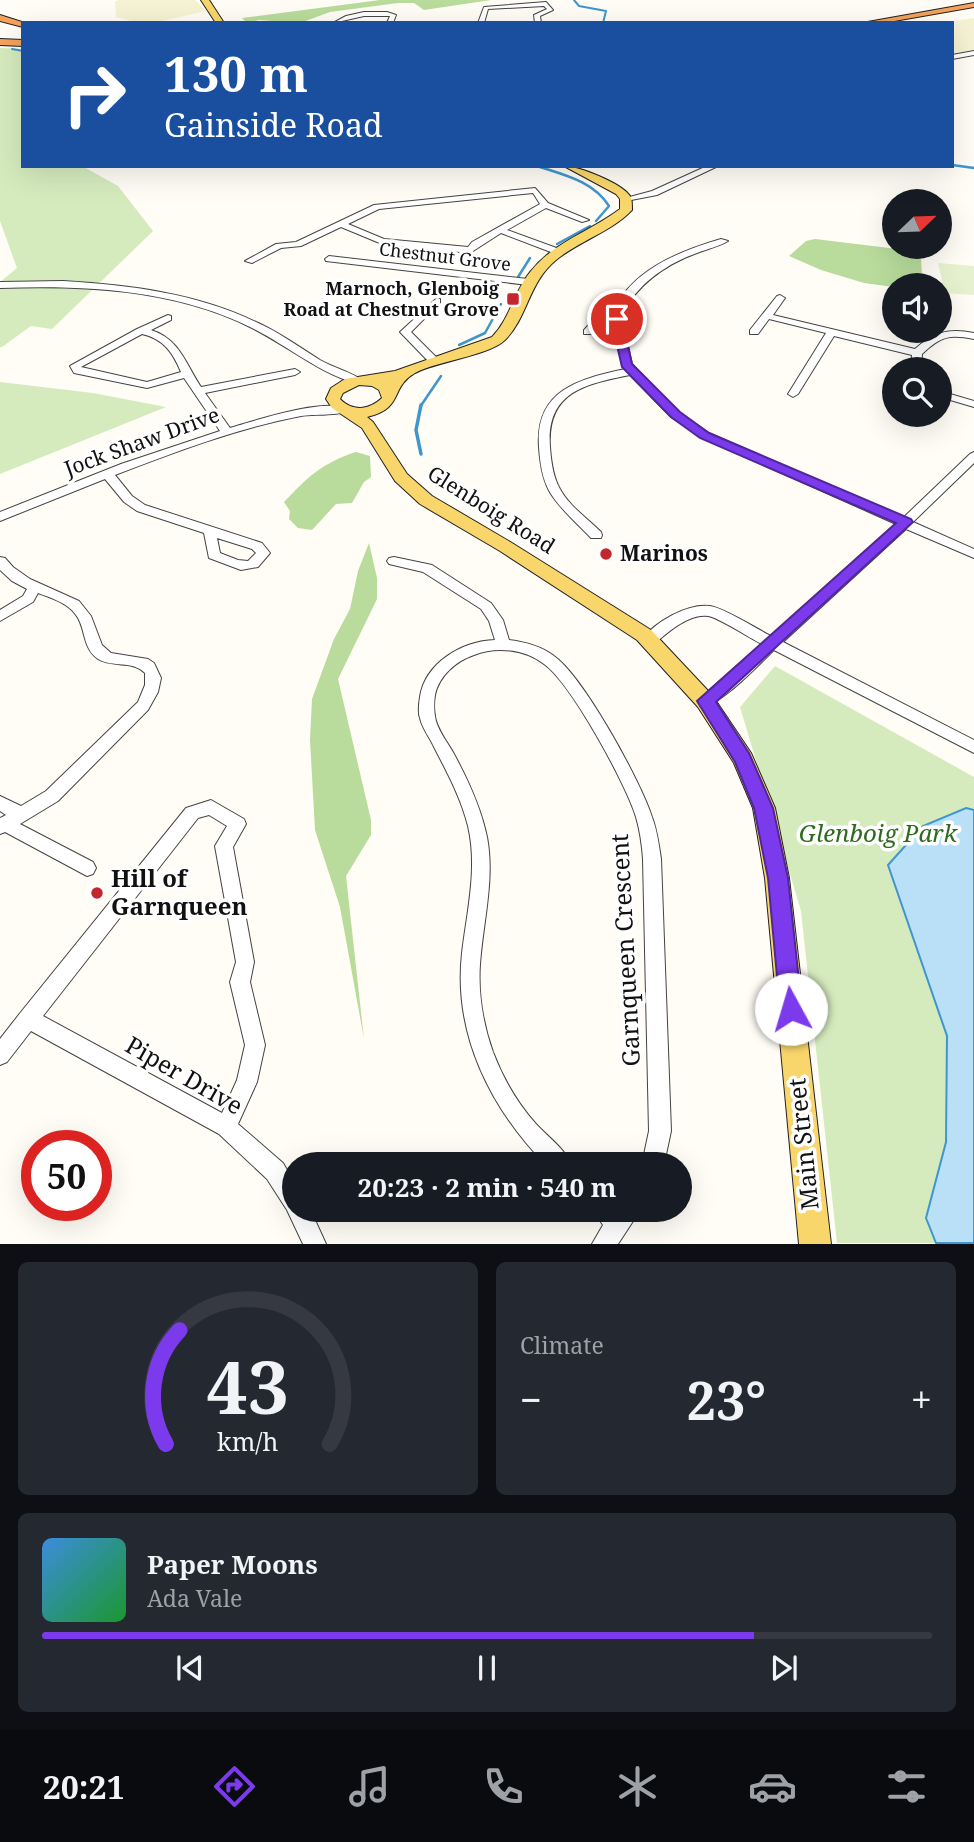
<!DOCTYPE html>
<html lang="en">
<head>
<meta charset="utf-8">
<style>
  body { margin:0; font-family:"Noto Serif",serif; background:#242831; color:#f1f3f6; height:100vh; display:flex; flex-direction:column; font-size:26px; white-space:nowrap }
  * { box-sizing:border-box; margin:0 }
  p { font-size:23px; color:#9ea1a6 }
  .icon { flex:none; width:38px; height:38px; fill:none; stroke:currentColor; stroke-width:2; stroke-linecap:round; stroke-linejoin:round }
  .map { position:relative; height:1244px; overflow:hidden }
  .drawer { display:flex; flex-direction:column; gap:18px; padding:18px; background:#0d0f14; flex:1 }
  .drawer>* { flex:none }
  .guide { position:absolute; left:21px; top:21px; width:933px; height:147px; border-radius:0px; box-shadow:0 7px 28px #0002; background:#1a4fa0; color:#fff; overflow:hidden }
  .needle { width:46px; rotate:67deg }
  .controls { position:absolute; left:882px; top:189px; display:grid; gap:14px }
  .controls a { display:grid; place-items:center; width:70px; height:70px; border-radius:50%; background:#171b24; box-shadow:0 7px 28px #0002; font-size:35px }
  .speed { position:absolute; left:21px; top:1130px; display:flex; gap:14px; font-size:35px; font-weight:700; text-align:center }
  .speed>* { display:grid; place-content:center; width:91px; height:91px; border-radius:50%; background:#171b24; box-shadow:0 7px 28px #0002; line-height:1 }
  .speed .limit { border:10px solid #d22; background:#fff; color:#111 }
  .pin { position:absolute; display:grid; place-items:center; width:60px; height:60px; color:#fff; margin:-30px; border:4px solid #fff; border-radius:50%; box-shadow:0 2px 7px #0007 }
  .me { position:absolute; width:77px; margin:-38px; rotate:354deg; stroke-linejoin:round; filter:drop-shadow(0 0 5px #0008) }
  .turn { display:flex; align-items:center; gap:24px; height:147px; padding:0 28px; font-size:32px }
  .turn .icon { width:91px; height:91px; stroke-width:2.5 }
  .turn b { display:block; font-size:49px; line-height:60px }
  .big { font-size:52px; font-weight:700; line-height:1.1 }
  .drawer .card { flex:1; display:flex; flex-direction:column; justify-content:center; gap:10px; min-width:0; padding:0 24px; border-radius:10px; background:#242831 }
  .drawer .dial { align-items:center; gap:0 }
  .dial svg { height:182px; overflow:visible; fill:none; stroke:#363941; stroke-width:7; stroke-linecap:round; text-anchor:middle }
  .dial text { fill:#f1f3f6; stroke:none }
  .song { display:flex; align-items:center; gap:21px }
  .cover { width:84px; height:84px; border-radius:10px; background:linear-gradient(135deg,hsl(210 70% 55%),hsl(130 70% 35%)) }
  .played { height:7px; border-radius:4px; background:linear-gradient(90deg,#7c3aed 80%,#363941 80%) }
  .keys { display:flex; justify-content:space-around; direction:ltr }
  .heat { display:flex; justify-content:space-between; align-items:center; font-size:38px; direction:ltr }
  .drawer .tiles { flex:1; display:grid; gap:18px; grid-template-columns:1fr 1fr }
  .card:last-child { grid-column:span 2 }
  .trip { position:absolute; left:282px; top:1152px; width:410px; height:70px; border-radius:35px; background:#171b24; box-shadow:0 7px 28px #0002; font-weight:700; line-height:70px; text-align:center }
  .tab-bar { display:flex; height:112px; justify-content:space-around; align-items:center; background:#090b0e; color:#9ea1a6 }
  .tab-bar .icon { width:49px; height:49px }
  .tab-bar .selected { color:#7c3aed }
  .tab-bar b { font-size:32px; color:#f1f3f6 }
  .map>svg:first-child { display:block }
  .farmland { fill:#f6f3d4 }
  .green { fill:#d5ebbd }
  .forest { fill:#b9dc9c }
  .pitch { fill:#e6f2cf }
  .water { fill:#b9e0f7; stroke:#3f96cf; stroke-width:2 }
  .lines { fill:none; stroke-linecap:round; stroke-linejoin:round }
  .stream-far2 { stroke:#3f96cf; stroke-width:2 }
  .stream-far1 { stroke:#3f96cf; stroke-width:2.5 }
  .stream { stroke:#3f96cf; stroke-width:3.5 }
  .minor-casing { stroke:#444; stroke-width:2 }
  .major-casing { stroke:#222; stroke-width:2 }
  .highway-casing { stroke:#222; stroke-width:2 }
  .minor { fill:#fff; fill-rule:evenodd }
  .major { fill:#f9d66b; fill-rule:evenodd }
  .highway { fill:#f5a25d; fill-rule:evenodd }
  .route { fill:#7c3aed; stroke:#51269a; stroke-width:2 }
  .poi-dot { fill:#c4262e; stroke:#fff; stroke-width:2.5 }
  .labels { text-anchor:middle; stroke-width:7; stroke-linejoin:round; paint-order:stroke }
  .far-street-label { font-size:18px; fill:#111; stroke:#fff }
  .far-poi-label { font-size:18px; font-weight:bold; fill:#111; stroke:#fff; text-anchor:end }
  .street-label { font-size:21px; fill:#111; stroke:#fff }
  .poi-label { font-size:21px; font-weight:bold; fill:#111; stroke:#fff; text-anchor:start }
  .near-park-label { font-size:24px; font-style:italic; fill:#2f6b1f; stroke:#fff }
  .near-poi-label { font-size:24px; font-weight:bold; fill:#111; stroke:#fff; text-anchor:start }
  .near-street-label { font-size:24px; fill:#111; stroke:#fff }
</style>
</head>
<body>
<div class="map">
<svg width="974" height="1244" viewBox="0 0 974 1244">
  <rect width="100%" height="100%" fill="#fffdf5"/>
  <g class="farmland">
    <path d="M119,0H195L206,11L154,23H139L116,17L115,2Z"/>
    <path d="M974,18V50L952,54V23H941Z"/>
  </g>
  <g class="green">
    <path d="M0,48L23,49V166H82L118,186L153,231L52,329L31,326L2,347H0V282L17,268L0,221Z"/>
    <path d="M0,382L93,393L166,407L0,474Z"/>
    <path d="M775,666L974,777V1243H837L801,911L740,707Z"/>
  </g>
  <g class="forest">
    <path d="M380,0H491L424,10L414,3H398L330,12L300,23L259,20L247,23L242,18Z"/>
    <path d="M815,239L914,251L921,259L922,276L912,282V285H894V287L864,283L821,270L789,256L806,241Z"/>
    <path d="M356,452L370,456L371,477L364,482L352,503L336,504L312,530L298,528L289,519L290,511L284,502C308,477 322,463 356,452Z"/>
    <path d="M369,543L377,578V599L338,679L371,820V835L346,876L364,1039L340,907L315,830L310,740L312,699L334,639L350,609L358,571Z"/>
  </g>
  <path class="pitch" d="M938,263L974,266V295L945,293Z"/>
  <path class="water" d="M966,808L974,810V1243H936L926,1218L946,1142L947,1036L888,865L923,826Z"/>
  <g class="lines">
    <g class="stream-far2">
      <path d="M574,0L579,6L606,11L603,23"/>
      <path d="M12,49L23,51"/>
    </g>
    <g class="stream-far1">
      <path d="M952,165L974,168"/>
      <path d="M537,166C564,175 593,181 609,206L596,221"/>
      <path d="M557,244L590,226"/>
      <path d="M518,277L530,258"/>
      <path d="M459,345L485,333L501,304"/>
      <path d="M420,407L441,376"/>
    </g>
    <path class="stream" d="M421,405L416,430L421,454"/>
    <g class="minor-casing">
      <g id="minor">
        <path d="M546,2L553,10L540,16L541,23H535L534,15L547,9L544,6L488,9L484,23H478L484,7Z"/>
        <path d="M364,12H387L396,15L393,23H387L390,16H364L333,23L346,16Z"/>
        <path d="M974,51V55L952,59V55Z"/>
        <path d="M707,166H718L657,195L626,201L622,199L652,191Z"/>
        <path d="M535,188L548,203L589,220L582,222L546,208L507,230L562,250V254H556L501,233L470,253L382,244L341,227L301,246L281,248L252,263L245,261L276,244L296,242L374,205ZM533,193L540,204L472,242L468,247L384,239L348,224L379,209Z"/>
        <path d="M721,239L728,241C720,246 707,249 697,253C664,265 638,284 621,315L632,364L679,413L709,433L903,518L970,454L974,452V463L913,522L974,549V558L906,529L783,642L974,740V753L774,650C760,663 716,711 700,705L697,701L762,644C749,638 720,618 708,616C689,613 667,633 654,644L649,645L642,640C654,622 688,603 710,606C724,608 757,629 771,636L896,524L701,437L671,417L630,375C585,384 546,392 550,447C551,461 553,477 560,489C569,506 587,518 601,532L602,535L601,538H591C578,524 562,511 551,494C542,480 540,462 539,447C535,390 579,379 625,369L622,365L613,322H602L592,334H584V330L596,317L611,316C629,271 677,252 721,239Z"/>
        <path d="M329,256L528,279L533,282L528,285L326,261L325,259Z"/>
        <path d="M63,281C129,285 196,293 256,322C279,332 299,347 320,360C334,368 352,372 363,381L358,384C318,373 287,345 250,327C173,289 84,285 0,288V282Z"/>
        <path d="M780,295L785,298L773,315L915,349C933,332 949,328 974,333V339C949,334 941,336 922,354L921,369H911L912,355L834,336L798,394L793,397L788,394L826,333L769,319L758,334H750V330L777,296Z"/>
        <path d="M437,298L440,299V303L411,332L437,358L438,360L433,363L429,362L400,332Z"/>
        <path d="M168,315L171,316V320L151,330C180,339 186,365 201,387L295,369L300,372L295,375L205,393L230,428C254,421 329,396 349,410C341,416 313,414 301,416C238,428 175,452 115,475L132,496L145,505L262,543L270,553L258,567L241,570L209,558L204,533L137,511L124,502L105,479L0,521V512L121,464L220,431L184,378L147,388L74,373L70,366L137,329ZM142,334C164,339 173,353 181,372L147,382L81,367ZM217,538L252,549L256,553L248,561L238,560L220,553Z"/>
        <path d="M940,391L974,401V407L940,397Z"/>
        <path d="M0,557L5,558L13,567L30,579L79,601L91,616L102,645L111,653L148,659L154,663L161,678L158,692L148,710L58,801L20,824L93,862L96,868L93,874L87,876L5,832L0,834V818L6,815L0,811V796L21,806L46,791L138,702L145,685V673C132,660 113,668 98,659C82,648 86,628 76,615C68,603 51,598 38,593L33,602L0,621V610L23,596L27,589L12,581L0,570Z"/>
        <path d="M394,557L432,565L491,603L503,620L509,640C525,642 541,646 554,656C583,676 641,782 652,817C657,830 659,845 661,859L671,1131L664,1164H642L649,1131L643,859C642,845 640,831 636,817C626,784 571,683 544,664C525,649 496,646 474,655C456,661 439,676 435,695C434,701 434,711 435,716C436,728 448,743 454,754C468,780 481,808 487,837C495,879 483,922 480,964C478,993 483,1024 493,1052C503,1078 517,1103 536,1124C548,1137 564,1148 571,1164H545C490,1107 453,1034 462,953C467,911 478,868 468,826C461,798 447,772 434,747C430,738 422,728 420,718C418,713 419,703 420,697C425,663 462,641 495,640L489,621L481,609L423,572L389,564L387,561L389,558Z"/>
        <path d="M211,800L244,819L246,824L233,847L254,962L250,982L265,1045L257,1082L238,1124L283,1163L294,1182V1209H310L326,1244H303L287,1210L267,1179L219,1134L31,1031L7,1062L0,1065V1039L21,1012L186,808ZM209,815L227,826L215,846L236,962L230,982L245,1045L237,1080L222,1113L43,1016L198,818Z"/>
        <path d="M592,1209H641L618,1244H592L603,1225Z"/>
      </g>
    </g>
    <g class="major-casing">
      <g id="major">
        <path d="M201,0H209L224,23H216Z"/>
        <path d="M564,166C578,166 625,184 631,198C632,200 632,208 632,210C611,232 579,241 556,260C528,283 528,317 505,340C488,356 437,361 415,373C389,388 405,408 367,417L373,422L407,474L432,496L512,543L651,630L712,695L751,753L775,808L789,878L831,1244H799L765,878L753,808L734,763L698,707L637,640L500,551L420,504L395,481L362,428L332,408L326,399L331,388L345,379L395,371L492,337C510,319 514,291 531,271C554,242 591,231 620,209V199L616,194ZM359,385L372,386L379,390L382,398C369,410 353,412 340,399L343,393Z"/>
      </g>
    </g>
    <g class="highway-casing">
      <g id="highway">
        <path d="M974,3V7L883,23H862Z"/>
        <path d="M0,15L25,23L23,27L0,21Z"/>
        <path d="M0,39L23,40V46L0,45Z"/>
      </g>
    </g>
    <use href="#minor" class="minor"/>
    <use href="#major" class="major"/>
    <use href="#highway" class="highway"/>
  </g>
  <path class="route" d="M617,316L622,319L632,364L680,412L709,433L911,519L913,522L716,702L749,753L773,808L788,878L802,1009L798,1017L791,1020L783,1017L780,1009L768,878L754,808L735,762L697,701L896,523L700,438L671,417L622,367L611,319Z"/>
  <g class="poi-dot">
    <rect x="506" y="292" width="14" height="14" rx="3.5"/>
    <circle cx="606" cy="554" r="7"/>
    <circle cx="97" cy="893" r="7"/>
  </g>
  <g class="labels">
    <g class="far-street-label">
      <text transform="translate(445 257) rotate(7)" y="6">Chestnut Grove</text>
    </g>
    <g class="far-poi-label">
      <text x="499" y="295">Marnoch, Glenboig<tspan x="499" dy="21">Road at Chestnut Grove</tspan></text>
    </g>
    <g class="street-label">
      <text transform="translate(142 442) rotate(-20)" y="7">Jock Shaw Drive</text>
      <text transform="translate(491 510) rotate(32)" y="7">Glenboig Road</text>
    </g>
    <g class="poi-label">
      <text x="620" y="561">Marinos</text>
    </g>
    <g class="near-park-label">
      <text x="878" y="842">Glenboig Park</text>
    </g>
    <g class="near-poi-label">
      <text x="111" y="887">Hill of<tspan x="111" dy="28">Garnqueen</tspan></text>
    </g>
    <g class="near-street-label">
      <text transform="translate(626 950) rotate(-93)" y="8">Garnqueen Crescent</text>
      <text transform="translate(184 1076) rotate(30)" y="8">Piper Drive</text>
      <text transform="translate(804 1144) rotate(-96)" y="8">Main Street</text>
    </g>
  </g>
</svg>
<div class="controls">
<a><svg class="needle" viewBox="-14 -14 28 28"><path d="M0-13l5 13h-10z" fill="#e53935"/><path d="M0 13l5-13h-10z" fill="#9ea1a6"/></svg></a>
<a><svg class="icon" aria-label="sound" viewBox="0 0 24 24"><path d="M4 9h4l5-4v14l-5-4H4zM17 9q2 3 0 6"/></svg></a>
<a><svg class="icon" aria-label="search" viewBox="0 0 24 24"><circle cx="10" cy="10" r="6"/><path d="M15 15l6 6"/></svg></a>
</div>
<div class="speed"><div class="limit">50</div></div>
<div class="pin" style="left:617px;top:319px;background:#d93025"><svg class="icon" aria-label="arrive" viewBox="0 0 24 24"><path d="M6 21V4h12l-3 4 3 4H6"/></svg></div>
<svg class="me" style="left:791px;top:1009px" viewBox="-20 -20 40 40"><circle r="19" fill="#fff"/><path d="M0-13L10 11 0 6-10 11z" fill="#7c3aed"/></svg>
<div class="trip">20:23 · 2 min · 540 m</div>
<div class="guide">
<div class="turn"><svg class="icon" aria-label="right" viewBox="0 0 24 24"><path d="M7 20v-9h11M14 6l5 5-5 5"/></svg><div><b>130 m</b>Gainside Road</div></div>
</div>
</div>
<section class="drawer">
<div class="tiles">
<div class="card dial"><svg viewBox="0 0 100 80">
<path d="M14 69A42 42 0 1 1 86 69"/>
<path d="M14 69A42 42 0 0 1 20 19" stroke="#7c3aed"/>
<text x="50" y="56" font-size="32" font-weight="700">43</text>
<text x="50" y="72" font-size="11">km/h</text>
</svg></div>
<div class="card"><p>Climate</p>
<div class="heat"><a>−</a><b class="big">23°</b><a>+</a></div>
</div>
<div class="card">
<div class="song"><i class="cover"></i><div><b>Paper Moons</b><p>Ada Vale</p></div></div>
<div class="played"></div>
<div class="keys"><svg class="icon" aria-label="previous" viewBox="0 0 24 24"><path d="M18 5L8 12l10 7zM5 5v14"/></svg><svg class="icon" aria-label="pause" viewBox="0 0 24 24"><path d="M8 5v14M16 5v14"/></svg><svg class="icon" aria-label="next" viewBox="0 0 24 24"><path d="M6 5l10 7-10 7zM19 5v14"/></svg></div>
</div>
</div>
</section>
<nav class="tab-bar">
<b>20:21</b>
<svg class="icon selected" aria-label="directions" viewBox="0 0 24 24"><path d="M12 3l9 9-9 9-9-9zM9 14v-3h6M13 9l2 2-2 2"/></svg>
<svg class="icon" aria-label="music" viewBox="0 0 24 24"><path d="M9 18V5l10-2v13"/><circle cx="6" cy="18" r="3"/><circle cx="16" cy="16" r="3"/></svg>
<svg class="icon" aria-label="phone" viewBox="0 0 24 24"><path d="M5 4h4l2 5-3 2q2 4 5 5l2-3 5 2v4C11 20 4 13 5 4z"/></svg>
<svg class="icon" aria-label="climate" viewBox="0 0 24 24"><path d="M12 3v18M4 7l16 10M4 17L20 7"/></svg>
<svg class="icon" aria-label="car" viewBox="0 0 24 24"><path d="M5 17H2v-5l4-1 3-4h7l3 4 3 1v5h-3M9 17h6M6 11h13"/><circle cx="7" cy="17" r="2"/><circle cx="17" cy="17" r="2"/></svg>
<svg class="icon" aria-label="filters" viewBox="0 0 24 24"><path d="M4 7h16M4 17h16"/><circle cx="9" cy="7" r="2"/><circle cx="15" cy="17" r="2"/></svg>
</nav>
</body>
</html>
